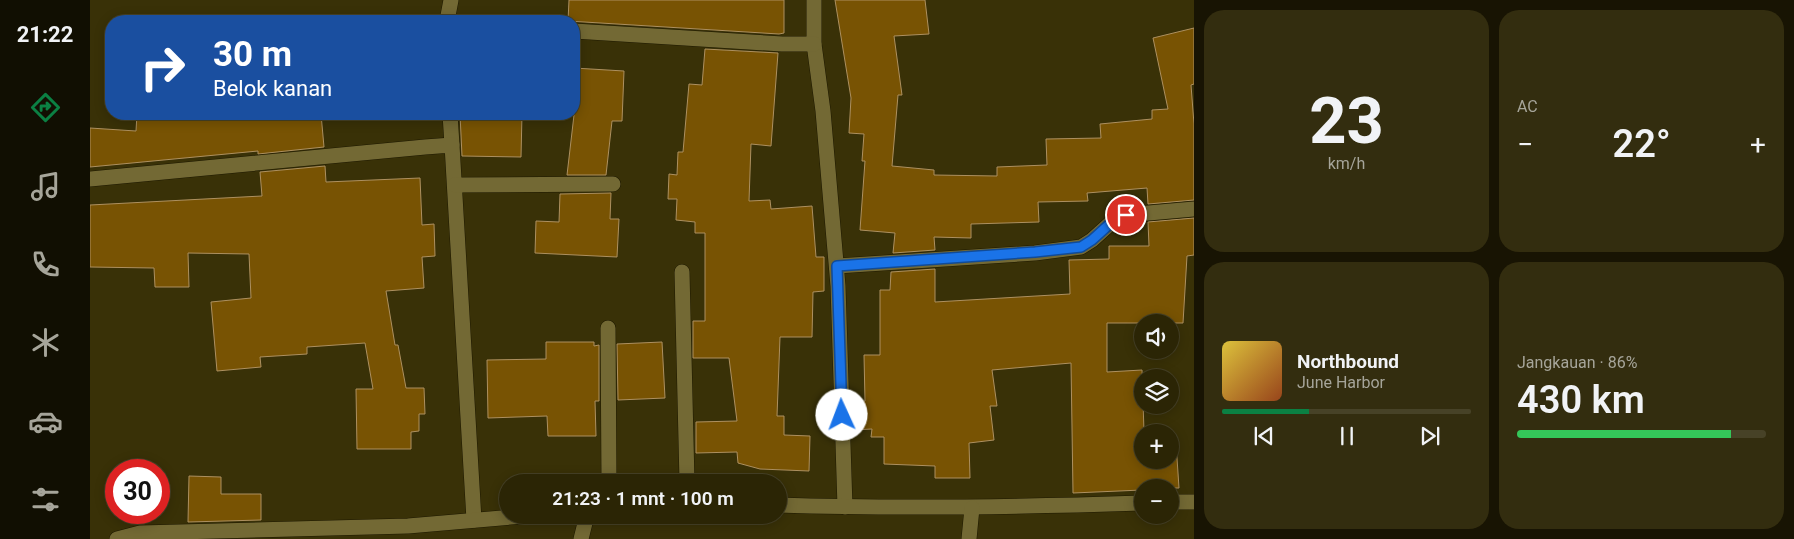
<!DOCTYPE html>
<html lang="id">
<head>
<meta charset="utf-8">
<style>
  body { margin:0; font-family:Roboto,sans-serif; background:#332d0f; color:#f1f3f6; height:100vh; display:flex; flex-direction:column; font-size:19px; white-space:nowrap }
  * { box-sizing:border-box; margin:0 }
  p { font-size:16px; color:#a6a59a }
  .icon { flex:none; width:28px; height:28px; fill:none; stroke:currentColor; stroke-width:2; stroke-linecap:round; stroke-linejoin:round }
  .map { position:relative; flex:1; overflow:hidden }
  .sheet { display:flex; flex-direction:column; gap:10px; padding:10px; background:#181403; width:600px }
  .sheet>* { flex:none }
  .banner { position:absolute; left:15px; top:15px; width:475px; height:105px; border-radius:20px; box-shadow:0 2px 12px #0003,0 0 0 1px #474227; background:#1a4fa0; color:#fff; overflow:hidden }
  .tools { position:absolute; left:1044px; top:314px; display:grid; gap:10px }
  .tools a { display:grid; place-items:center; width:45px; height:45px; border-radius:50%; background:#2b2505; box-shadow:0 2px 12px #0003,0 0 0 1px #474227; font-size:25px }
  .speed { position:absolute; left:15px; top:459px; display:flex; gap:10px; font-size:25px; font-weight:700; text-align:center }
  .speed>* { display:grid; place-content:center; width:65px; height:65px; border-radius:50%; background:#2b2505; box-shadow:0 2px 12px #0003,0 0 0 1px #474227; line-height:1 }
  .speed .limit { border:8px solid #d22; background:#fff; color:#111 }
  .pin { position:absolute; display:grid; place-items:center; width:42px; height:42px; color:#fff; margin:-21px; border:2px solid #fff; border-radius:50%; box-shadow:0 1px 5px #0007 }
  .me { position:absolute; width:55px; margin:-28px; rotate:358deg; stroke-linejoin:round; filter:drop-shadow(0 0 4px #0008) }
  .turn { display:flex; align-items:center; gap:18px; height:105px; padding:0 25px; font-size:22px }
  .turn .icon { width:65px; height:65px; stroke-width:2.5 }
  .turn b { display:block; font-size:35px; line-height:42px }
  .big { font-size:38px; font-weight:600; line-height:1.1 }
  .sheet .widget { flex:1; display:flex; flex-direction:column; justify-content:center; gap:8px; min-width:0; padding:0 18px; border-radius:20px; background:#332d0f }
  .sheet .dial { align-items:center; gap:0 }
  .dial b { font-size:65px; line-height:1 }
  .song { display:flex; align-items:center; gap:15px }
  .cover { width:60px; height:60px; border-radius:8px; background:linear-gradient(135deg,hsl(50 70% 55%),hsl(20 70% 35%)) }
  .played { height:5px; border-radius:2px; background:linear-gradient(90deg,#0b8043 35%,#474227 35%) }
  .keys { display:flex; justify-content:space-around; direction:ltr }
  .heat { display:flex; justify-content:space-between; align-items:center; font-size:28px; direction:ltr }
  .charge { height:8px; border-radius:4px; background:linear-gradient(90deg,#34c759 86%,#474227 0) }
  .sheet .tiles { flex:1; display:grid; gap:10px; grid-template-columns:repeat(2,1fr) }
  .trip { position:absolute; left:409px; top:474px; width:288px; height:50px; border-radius:25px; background:#2b2505; box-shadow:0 2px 12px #0003,0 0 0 1px #474227; font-weight:600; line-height:50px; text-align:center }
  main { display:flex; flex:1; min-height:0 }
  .tab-bar { display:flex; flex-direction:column; width:90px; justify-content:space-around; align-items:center; background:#110f02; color:#a6a59a }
  .tab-bar .icon { width:35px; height:35px }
  .tab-bar .active { color:#0b8043 }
  .tab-bar b { font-size:22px; color:#f1f3f6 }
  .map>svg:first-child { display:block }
  .building { fill:#785303; stroke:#ad9060 }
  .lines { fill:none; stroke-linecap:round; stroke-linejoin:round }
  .minor-casing { stroke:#1e1900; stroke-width:16 }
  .minor { stroke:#736934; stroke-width:15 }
  .route-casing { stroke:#114b97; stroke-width:12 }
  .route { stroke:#1a73e8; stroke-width:9 }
</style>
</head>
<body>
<main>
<nav class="tab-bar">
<b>21:22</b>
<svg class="icon active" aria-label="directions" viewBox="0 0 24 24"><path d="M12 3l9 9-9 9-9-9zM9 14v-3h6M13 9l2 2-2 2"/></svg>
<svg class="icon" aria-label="music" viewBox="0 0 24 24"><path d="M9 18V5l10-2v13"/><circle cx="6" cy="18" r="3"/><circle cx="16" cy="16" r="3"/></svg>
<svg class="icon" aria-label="phone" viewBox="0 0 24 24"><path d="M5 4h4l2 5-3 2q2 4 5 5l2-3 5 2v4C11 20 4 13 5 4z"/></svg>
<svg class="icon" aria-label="climate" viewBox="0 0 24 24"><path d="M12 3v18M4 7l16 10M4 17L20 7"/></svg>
<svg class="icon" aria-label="car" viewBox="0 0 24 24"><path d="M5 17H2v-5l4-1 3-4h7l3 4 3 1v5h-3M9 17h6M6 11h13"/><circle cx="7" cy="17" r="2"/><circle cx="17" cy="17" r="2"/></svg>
<svg class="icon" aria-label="filters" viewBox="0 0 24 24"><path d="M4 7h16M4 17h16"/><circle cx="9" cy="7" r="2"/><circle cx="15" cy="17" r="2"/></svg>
</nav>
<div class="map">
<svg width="1104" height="539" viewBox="0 0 1104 539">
  <rect width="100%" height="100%" fill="#393107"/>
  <g class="building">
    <path d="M479,0H694V33L689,34L478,21Z"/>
    <path d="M745,0H835L839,34L804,36L812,95H808L802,166L844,170V175L907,176V167L957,165L956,139L1011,138L1010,124L1062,119V110L1078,109L1063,38L1104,28V84L1101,85L1104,124V200L1058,204L1057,188L997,193L998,201L948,202L949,222L881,224V238L844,237L845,250L803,253L805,233L770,230L775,161H772L774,134L759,133L761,98Z"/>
    <path d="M615,49L688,53L681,146L661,144L659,201L680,200L681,209L722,206L726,257H734V291L723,292L722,337H690L687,416H694V435L720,436L719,471L670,469L648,463L647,452L606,453V422L647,421L639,358H603V321H615V233H605V222L586,220L587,199H578L579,174L587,175L588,152H593L599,84L612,85Z"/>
    <path d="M484,68L534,71L532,121H522L516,175H477L484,115Z"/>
    <path d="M47,114H231L234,147L168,154V151L0,167V128L46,131Z"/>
    <path d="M370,114H432L431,157L372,156Z"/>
    <path d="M235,166L236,182L330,178L332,225L344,224L345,256L332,257L334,288L296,291L305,345H308L316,388H334L335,414H329V431L321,432V449H267L266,389H283L275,343L217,347V354L170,357L171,367L127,371L121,302L161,298L159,254L98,253L99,287H65L64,268L0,267V205L172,196L170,172Z"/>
    <path d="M521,193L520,219H529L527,257L445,253L446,221L469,222L470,194Z"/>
    <path d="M1104,218V255L1097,256L1093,323H1017V372L1052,370L1054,432H1052V460H1080V443H1086L1089,488H1052V490L983,493L981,363L902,370L907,406H900L904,440L879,443L880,478H845V466L794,464V437H781L782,429L762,430L761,402L775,401L774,355H790V290H800L801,272L845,269V302L980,294L979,260L1019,259V246H1059L1058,222Z"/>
    <path d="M456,342H504V346L509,345V401H505L506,436H458L457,416L398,418L397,360L456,359Z"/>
    <path d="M572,342L575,398L528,400L527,344Z"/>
    <path d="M99,476L131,477V494H171V520L98,522Z"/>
  </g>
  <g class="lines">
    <g class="minor-casing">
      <g id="minor">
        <path d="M724,0V44L733,111L748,286L755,507"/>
        <path d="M357,21L361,0"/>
        <path d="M484,31L692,44H724"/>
        <path d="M360,114L362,145"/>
        <path d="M0,179L335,147L362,145L384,520"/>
        <path d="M365,185L523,184"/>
        <path d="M747,266L945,253L991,247L1002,240L1023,221L1036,215L1104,209"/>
        <path d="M592,272L597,482"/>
        <path d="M518,328L519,482"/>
        <path d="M1080,502H1104"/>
        <path d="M688,505C809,509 931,507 1052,503"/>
        <path d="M27,539L50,533L318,526L445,515"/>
        <path d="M491,539L497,515"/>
        <path d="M879,539L882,508"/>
      </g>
    </g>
    <use href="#minor" class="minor"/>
  </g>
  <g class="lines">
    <g class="route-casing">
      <path id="route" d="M752,415L747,266L945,252L991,247L1002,240L1023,221L1036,215"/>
    </g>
    <use href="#route" class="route"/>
  </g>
</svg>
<div class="tools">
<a><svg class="icon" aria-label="sound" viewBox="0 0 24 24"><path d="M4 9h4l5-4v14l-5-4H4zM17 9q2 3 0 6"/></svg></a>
<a><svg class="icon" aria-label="layers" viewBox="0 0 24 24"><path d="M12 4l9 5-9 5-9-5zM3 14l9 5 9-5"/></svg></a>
<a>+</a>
<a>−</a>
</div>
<div class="speed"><div class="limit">30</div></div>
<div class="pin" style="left:1036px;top:215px;background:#d93025"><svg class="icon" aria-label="arrive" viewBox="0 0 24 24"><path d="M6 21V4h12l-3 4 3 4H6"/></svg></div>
<svg class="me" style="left:752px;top:415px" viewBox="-20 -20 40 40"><circle r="19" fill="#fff"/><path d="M0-13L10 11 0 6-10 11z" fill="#1a73e8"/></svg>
<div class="trip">21:23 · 1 mnt · 100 m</div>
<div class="banner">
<div class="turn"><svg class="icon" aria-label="right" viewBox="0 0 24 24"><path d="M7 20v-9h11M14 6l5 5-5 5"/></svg><div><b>30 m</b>Belok kanan</div></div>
</div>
</div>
<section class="sheet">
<div class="tiles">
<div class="widget dial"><b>23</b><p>km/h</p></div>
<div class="widget"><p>AC</p>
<div class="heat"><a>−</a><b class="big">22°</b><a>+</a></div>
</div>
<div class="widget">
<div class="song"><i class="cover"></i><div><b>Northbound</b><p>June Harbor</p></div></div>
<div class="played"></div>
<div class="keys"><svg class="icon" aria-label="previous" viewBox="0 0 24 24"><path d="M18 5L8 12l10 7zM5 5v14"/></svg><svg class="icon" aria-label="pause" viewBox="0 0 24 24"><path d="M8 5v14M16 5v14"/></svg><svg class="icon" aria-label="next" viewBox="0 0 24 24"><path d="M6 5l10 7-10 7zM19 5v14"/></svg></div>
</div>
<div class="widget"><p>Jangkauan · 86%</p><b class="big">430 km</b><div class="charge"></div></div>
</div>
</section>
</main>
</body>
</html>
